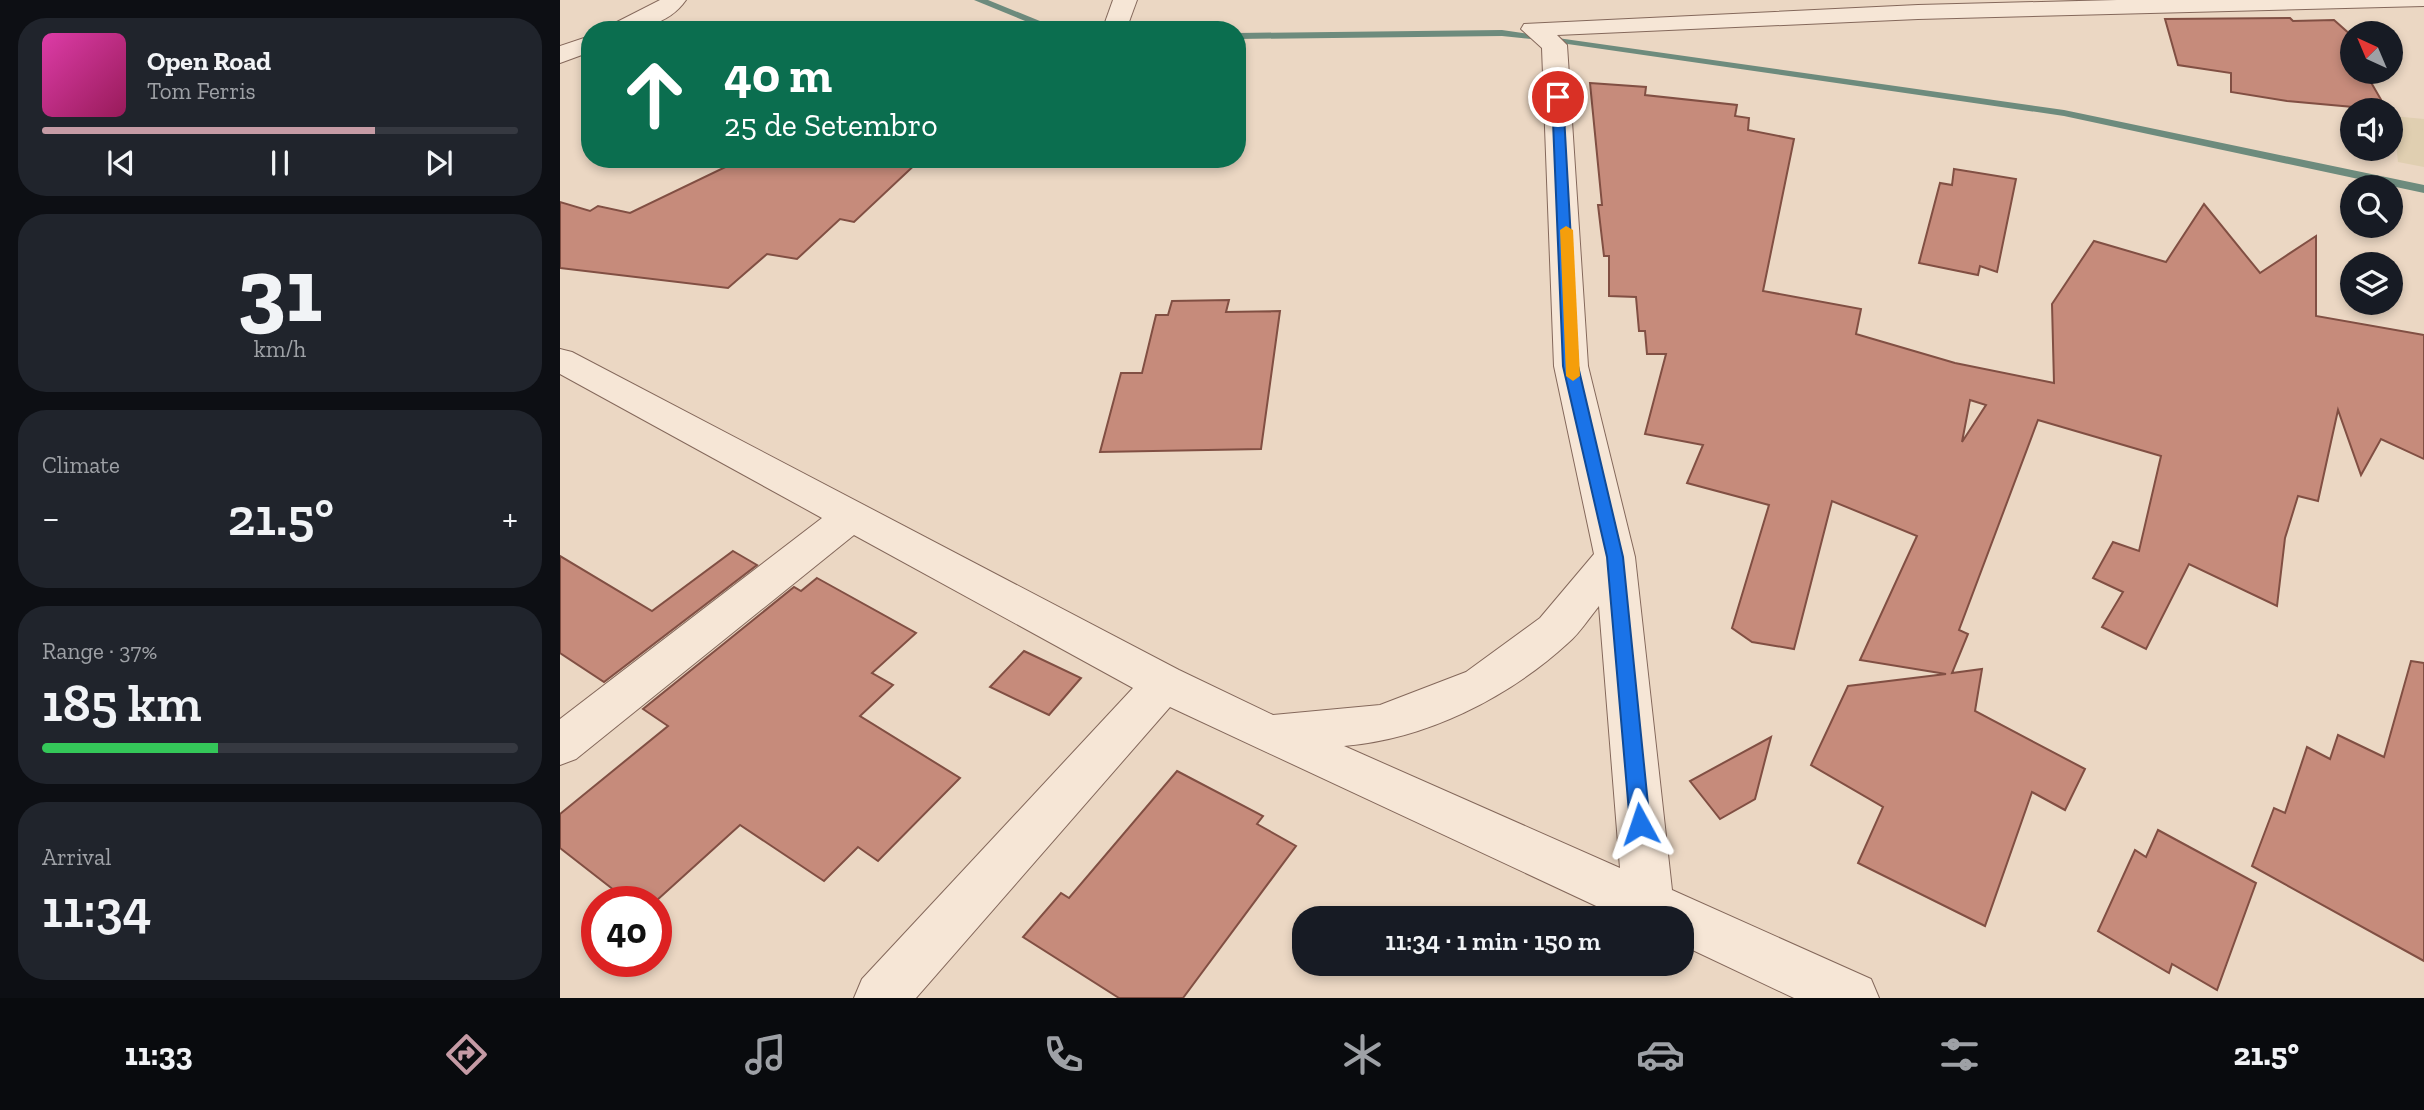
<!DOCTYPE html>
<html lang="en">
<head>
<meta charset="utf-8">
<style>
  body { margin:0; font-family:"Zilla Slab",serif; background:#20242c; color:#f1f3f6; height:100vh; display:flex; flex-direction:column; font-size:26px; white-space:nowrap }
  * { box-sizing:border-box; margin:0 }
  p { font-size:23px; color:#9ea1a6 }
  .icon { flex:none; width:38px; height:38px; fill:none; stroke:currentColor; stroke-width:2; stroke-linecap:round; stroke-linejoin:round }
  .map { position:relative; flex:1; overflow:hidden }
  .panel { display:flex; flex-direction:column; gap:18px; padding:18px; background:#0d0f14; width:560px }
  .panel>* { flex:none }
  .hud { position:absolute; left:21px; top:21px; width:665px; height:147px; border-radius:28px; box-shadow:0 4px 10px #0003; background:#0b6e4f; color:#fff; overflow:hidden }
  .needle { width:46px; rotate:316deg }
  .buttons { position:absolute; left:1780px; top:21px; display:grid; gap:14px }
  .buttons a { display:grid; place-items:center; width:63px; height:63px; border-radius:50%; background:#171b24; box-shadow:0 4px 10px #0003; font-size:35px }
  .speed { position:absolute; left:21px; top:886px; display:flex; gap:14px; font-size:35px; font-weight:700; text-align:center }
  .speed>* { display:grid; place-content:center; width:91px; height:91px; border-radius:50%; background:#171b24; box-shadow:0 4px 10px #0003; line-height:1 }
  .speed .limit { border:10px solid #d22; background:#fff; color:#111 }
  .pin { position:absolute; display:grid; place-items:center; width:60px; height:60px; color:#fff; margin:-30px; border:4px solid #fff; border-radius:50%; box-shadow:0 2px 7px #0007 }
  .me { position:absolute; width:77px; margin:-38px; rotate:355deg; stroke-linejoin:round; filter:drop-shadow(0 0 5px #0008) }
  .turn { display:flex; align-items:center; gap:24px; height:147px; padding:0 28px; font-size:32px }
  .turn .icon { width:91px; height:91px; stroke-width:2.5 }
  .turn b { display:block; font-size:49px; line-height:60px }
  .big { font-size:52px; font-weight:600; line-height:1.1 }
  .panel .tile { flex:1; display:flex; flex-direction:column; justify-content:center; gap:10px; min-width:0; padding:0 24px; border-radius:28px; background:#20242c }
  .panel .dial { align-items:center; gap:0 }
  .dial b { font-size:91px; line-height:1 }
  .song { display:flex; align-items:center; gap:21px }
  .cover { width:84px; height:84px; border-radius:10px; background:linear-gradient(135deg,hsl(320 70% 55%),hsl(330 70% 35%)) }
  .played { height:7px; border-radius:4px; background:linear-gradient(90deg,#c59ba5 70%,#363941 70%) }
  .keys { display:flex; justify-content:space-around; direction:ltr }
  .heat { display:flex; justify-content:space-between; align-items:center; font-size:38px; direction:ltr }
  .charge { height:10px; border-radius:5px; background:linear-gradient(90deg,#34c759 37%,#363941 0) }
  .trip { position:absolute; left:732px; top:906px; width:402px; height:70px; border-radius:28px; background:#171b24; box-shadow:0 4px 10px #0003; font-weight:600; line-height:70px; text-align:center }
  .tab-bar { display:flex; height:112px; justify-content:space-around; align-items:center; background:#090b0e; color:#9ea1a6 }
  .tab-bar .icon { width:49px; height:49px }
  .tab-bar .current { color:#c59ba5 }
  .tab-bar b { font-size:32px; color:#f1f3f6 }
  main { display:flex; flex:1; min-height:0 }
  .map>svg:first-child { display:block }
  .farmland { fill:#e0cfb1 }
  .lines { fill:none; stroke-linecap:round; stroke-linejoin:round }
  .stream { fill:#6d8b7d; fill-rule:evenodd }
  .building { fill:#c68b7b; stroke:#814f43; stroke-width:2; fill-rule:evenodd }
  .minor-casing { stroke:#84685b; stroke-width:2 }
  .minor { fill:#f6e6d6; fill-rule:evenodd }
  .route { fill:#1a73e8; stroke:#114b97; stroke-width:2 }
  .slow { fill:#f59e0b }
</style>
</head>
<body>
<main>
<section class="panel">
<div class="tile">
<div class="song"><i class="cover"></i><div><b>Open Road</b><p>Tom Ferris</p></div></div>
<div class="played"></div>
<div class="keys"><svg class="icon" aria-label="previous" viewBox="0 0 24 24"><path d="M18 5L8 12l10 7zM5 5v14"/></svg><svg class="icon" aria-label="pause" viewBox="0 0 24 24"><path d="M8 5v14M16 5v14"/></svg><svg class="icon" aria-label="next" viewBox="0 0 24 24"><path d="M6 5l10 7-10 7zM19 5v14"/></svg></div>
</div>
<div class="tile dial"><b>31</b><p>km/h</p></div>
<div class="tile"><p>Climate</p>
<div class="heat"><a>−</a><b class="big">21.5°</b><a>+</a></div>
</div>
<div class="tile"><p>Range · 37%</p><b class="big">185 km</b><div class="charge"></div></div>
<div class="tile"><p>Arrival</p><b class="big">11:34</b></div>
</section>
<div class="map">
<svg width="1864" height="998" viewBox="0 0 1864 998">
  <rect width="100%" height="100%" fill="#ebd7c3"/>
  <path class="farmland" d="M1833,116L1864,119V167L1838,162Z"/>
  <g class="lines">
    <g class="stream">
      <path d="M414,0H428L502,30H487Z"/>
      <path d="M942,30L1504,110L1864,185V193L1504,116L980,40L942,36L677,39V33Z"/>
    </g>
  </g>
  <g class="building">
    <path d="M1730,18L1733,21L1774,20L1792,36V72H1805L1827,110L1727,101L1671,92V73L1618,65L1605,19Z"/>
    <path d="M1030,83L1086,87L1085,95L1177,105L1175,116L1189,118L1188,130L1234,139L1203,291L1301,309L1296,334L1395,363L1494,383L1492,304L1534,241L1606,262L1644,204L1700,273L1756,236V316L1864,335V459L1821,439L1801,475L1778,410L1758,501L1738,496L1725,538L1717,606L1629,564L1586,649L1542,627L1563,592L1533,578L1553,542L1579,551L1601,456L1478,420L1399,630L1408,634L1392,673L1422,669L1415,711L1525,769L1505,810L1472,792L1425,926L1298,863L1323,807L1251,765L1288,686L1386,674L1300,660L1357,536L1272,501L1234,649L1192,642L1172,628L1209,505L1127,483L1143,445L1085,434L1106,354H1087L1085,331H1079L1076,297L1049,296V256H1044L1038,205H1042ZM1410,400L1426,405L1402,442Z"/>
    <path d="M182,159H361L294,222L280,219L237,259L207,254L168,288L0,268V202L30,211L38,206L70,213Z"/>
    <path d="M1394,169L1456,179L1437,272L1420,266L1418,275L1359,263L1380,183L1392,185Z"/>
    <path d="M669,300L666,312L720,311L701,449L540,452L561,373H582L596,315H608L612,301Z"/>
    <path d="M173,551L197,565L44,682L0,653V556L92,611Z"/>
    <path d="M257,578L356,633L312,673L333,685L300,716L400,778L318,861L298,847L264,881L180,825L96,901H68L0,848V814L108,726L83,709L234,587L241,591Z"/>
    <path d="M464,651L521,678L489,715L430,687Z"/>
    <path d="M1851,661L1864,663V961L1692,866L1714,808L1725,813L1747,747L1770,759L1778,735L1824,757Z"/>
    <path d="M1211,737L1195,799L1160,819L1130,781Z"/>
    <path d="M617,771L703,816L697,824L736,846L623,998H559L463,937L501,893L509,898Z"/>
    <path d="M1598,830L1696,883L1657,990L1612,964L1609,973L1538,931L1575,850L1586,857Z"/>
  </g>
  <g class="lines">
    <g class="minor-casing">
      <g id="minor">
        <path d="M100,0H126C108,26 76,30 48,30L51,25Z"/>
        <path d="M553,0H577L566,30L543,28Z"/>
        <path d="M1557,0H1864V6L1358,19L997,35L1007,45L1028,366L1075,557L1112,890L1311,979L1319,998H1234L1122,945V919H1064L610,707L356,998H294L302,979L573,688L294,535L16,759L0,765V719L262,518L0,374V349L12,352L619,670L713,715L820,705L906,672L980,618L1034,554L994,366L982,48L961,29L964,24L1358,5ZM1039,606L1060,868L784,746C866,739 948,698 1008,643C1020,633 1029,618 1039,606Z"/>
        <path d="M30,36V52L0,63V46Z"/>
      </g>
    </g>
    <use href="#minor" class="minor"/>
  </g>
  <path class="route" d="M998,93L1003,97L1018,366L1063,557L1090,824L1087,830L1080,833L1073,830L1070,824L1047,557L1003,366L992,97Z"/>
  <path class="slow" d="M1006,226L1013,230L1020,376L1013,381L1006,376L1000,230Z"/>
</svg>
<div class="buttons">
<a><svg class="needle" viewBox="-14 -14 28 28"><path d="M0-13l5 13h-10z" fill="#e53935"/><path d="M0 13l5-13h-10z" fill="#9ea1a6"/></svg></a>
<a><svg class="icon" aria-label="sound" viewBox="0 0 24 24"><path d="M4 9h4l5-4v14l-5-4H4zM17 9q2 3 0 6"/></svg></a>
<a><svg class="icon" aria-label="search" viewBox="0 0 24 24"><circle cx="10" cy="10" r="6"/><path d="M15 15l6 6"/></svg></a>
<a><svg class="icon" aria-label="layers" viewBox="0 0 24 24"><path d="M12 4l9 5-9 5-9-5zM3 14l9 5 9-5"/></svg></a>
</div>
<div class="speed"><div class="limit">40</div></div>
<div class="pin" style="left:998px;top:97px;background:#d93025"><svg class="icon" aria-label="arrive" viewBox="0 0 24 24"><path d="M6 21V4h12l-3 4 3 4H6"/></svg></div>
<svg class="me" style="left:1080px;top:824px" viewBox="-20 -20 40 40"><path d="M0-17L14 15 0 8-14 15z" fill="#1a73e8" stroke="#fff" stroke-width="4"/></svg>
<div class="trip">11:34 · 1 min · 150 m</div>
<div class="hud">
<div class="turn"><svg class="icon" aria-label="ahead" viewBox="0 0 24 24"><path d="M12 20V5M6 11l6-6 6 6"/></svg><div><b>40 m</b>25 de Setembro</div></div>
</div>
</div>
</main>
<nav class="tab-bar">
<b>11:33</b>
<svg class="icon current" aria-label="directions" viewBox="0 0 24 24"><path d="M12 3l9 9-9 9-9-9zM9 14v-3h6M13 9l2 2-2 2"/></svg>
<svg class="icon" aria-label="music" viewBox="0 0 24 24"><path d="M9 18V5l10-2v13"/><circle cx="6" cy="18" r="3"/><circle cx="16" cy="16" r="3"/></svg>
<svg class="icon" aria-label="phone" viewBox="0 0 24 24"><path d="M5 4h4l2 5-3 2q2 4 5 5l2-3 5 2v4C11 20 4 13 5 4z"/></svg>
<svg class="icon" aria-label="climate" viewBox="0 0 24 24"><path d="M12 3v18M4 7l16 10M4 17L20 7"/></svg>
<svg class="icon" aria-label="car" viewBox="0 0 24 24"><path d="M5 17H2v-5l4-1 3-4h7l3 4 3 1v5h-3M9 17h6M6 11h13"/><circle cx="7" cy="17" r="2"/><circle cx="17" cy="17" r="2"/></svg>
<svg class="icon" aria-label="filters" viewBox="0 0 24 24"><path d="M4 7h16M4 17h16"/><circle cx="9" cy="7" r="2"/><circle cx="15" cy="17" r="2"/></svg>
<b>21.5°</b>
</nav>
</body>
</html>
